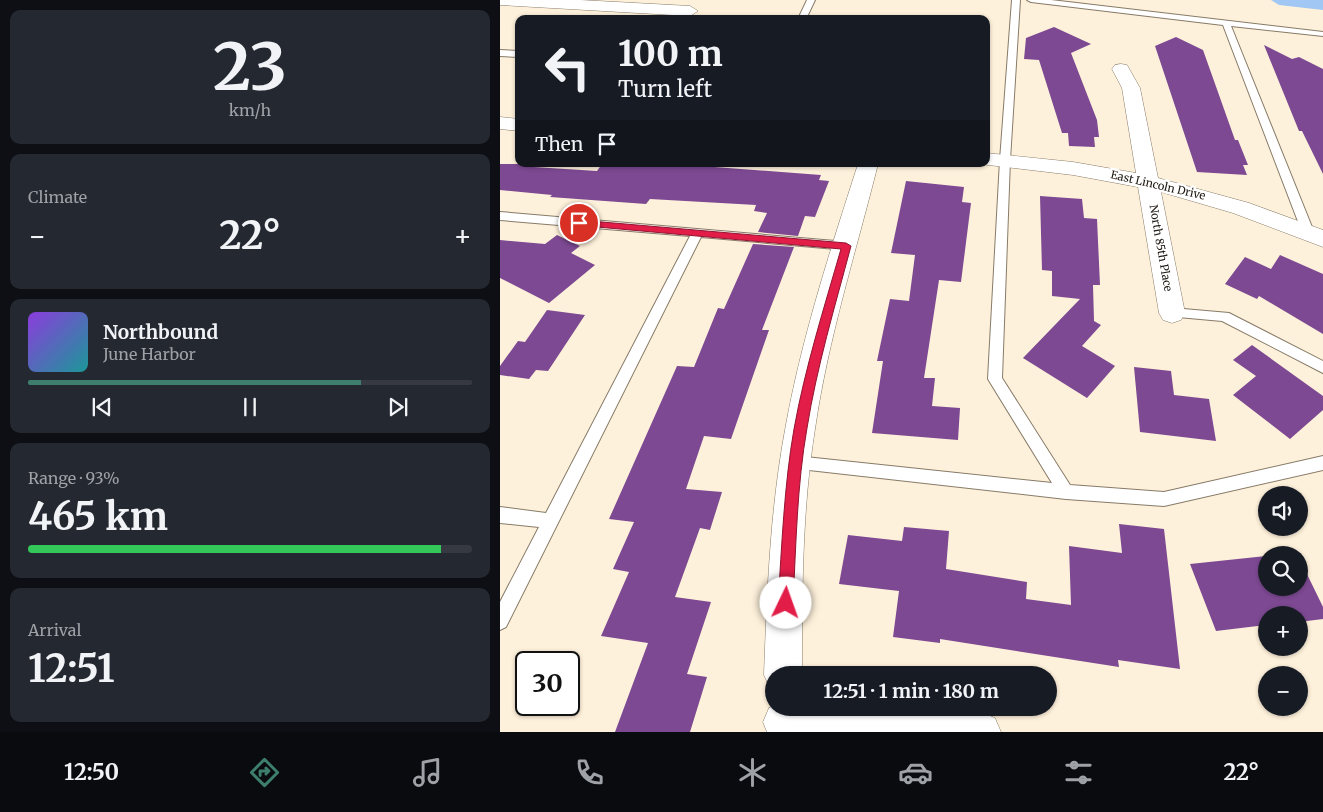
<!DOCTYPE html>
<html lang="en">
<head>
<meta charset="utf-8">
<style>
  body { margin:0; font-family:Merriweather,serif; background:#242831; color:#f1f3f6; height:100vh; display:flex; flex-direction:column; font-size:19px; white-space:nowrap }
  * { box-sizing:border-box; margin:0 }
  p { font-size:16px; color:#9ea1a6 }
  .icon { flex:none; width:28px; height:28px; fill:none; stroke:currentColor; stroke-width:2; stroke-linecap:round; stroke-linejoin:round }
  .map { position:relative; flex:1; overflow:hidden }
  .panel { display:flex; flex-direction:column; gap:10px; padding:10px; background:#0d0f14; width:500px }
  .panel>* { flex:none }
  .banner { position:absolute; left:15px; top:15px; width:475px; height:152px; border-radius:10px; box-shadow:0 1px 4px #0004; background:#171b24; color:#f1f3f6; overflow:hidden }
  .buttons { position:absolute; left:758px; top:486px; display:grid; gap:10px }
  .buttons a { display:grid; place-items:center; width:50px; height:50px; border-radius:50%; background:#171b24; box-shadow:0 1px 4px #0004; font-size:25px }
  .speed { position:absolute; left:15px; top:651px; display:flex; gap:10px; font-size:25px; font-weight:700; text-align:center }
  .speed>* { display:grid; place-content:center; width:65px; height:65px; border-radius:50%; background:#171b24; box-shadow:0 1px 4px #0004; line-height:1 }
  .speed .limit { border:2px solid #111; border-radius:8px; background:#fff; color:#111 }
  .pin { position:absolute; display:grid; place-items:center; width:42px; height:42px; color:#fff; margin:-21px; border:2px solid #fff; border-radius:50%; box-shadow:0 1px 5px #0007 }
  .me { position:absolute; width:55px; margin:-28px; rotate:3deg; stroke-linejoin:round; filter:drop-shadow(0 0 4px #0008) }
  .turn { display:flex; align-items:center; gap:18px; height:105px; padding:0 20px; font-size:22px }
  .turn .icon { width:65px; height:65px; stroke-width:2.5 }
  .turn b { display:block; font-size:35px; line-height:42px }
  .then { display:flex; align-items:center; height:48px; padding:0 20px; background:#0003; gap:10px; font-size:19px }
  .big { font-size:38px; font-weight:700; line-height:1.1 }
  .panel .card { flex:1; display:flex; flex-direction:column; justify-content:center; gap:8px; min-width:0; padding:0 18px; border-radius:10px; background:#242831 }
  .panel .dial { align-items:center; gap:0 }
  .dial b { font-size:65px; line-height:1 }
  .song { display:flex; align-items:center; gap:15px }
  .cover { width:60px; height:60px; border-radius:8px; background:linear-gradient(135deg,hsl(270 70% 55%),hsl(180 70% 35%)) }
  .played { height:5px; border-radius:2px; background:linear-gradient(90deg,#3e7e6c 75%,#363941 75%) }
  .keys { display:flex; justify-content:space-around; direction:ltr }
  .heat { display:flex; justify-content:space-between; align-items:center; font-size:28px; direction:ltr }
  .charge { height:8px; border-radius:4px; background:linear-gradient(90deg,#34c759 93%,#363941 0) }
  .trip { position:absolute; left:265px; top:666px; width:292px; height:50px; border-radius:25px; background:#171b24; box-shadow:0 1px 4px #0004; font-weight:700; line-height:50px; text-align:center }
  .tab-bar { display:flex; height:80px; justify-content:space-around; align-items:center; background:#090b0e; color:#9ea1a6 }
  .tab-bar .icon { width:35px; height:35px }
  .tab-bar .current { color:#3e7e6c }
  .tab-bar b { font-size:22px; color:#f1f3f6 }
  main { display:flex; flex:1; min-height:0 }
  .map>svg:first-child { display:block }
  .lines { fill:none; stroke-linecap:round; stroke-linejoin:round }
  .canal { fill:#a1c7f4; fill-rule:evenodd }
  .building { fill:#7d4992 }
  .lane-casing { stroke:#877b68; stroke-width:2 }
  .street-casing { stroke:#877b68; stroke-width:1 }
  .lane { fill:#fff; fill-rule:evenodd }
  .street { fill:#fff; fill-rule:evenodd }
  .route { fill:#e11d48; stroke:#92132f }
  .labels { text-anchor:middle; stroke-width:5; stroke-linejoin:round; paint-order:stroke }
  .far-street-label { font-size:11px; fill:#1c1710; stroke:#fff }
</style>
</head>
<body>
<main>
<section class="panel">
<div class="card dial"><b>23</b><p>km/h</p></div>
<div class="card"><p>Climate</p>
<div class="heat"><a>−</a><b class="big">22°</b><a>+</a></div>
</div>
<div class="card">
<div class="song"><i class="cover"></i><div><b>Northbound</b><p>June Harbor</p></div></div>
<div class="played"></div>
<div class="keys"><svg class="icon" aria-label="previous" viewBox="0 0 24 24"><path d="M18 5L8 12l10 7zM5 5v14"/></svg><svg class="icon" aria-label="pause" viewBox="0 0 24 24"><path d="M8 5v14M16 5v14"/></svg><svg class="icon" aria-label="next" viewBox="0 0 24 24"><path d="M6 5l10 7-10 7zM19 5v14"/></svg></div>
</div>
<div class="card"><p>Range · 93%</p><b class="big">465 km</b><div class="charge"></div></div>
<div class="card"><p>Arrival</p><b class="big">12:51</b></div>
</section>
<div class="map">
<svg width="823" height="732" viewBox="0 0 823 732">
  <rect width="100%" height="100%" fill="#fef1db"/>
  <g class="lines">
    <path class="canal" d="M771,0H823V10L779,5Z"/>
  </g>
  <g class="building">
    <path d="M554,27L591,44L571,53L597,120L599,137H594L595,147L569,146L568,133H562L539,60L524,59L526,38Z"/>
    <path d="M676,37L703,50L735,140H738L748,165H743L747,175L697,172L655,46Z"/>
    <path d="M764,45L792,59L799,57L823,69V174L802,131H799Z"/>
    <path d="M0,164H37L34,167L97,171L102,164H175L321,175L319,180L329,181L315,217L305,216L298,236L258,232L267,213L254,211L256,205L150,199L146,204L50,197L52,195L0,190Z"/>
    <path d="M406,181L464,187L462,202L471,203L461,282L439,280L424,378H435L432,406L460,408L458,440L372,433L383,361H377L390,299L409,301L415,255L391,253Z"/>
    <path d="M540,196L582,199L584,218L597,219L600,285H593L594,321L601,325L582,346L615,366L587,398L523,358L580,299L552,296V271L542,270Z"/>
    <path d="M57,235L80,246L71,253L95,265L49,303L0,278V240L45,244Z"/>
    <path d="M253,244L294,247L262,330H269L231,439L204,436L186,489L222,492L210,530L200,528L175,597L211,602L187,674L207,677L190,732H115L148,643L101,636L129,572L113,569L134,522L109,519L177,366L194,367L218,308L224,309Z"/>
    <path d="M780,255L823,274V334L759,296L757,299L725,284L745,257L771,269Z"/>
    <path d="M47,310L85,315L48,371L36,370L29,379L0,375V366L18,341L25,342Z"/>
    <path d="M752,345L823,396V410L790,439L733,395L756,376L733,360Z"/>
    <path d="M634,367L671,371L674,395L709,399L716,441L640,432Z"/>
    <path d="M619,524L664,529L680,669L618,660L619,667L440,639V643L393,637L399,591L339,584L348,535L402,541L404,527L449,531L446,569L527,582L526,599L571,605L569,546L622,553Z"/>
    <path d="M766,556V588H799V570H805L823,607V619L799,622V615H766V625L716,631L690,564Z"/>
  </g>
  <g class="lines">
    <g class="lane-casing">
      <g id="lane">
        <path d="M307,0H315L306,19H298Z"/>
        <path d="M512,0H520L510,160L502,378L570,485L664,492L823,456V470L664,506L566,499L291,468L288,463L291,458L296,456L552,483L488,379L500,160Z"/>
        <path d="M527,0H551L823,32V36L731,26L814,232L812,235H804L802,232L723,25L531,2Z"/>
        <path d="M0,50L19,51V57L0,56Z"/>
        <path d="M0,212L347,242L353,246L347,250L201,237L6,627L0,630V602L39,527L0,523V507L46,513L190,236L0,220Z"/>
        <path d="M672,308L729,313L823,361V373L722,321L667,316L666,313Z"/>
      </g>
    </g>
    <g class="street-casing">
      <g id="street">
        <path d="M0,0H80L190,6L198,11L190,16L0,5Z"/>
        <path d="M621,64L627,65L640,88L658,178L749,203L823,230V247L733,213L661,192L685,313L681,320L672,323L663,320L659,313L638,187L573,175L480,164H486V153L573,162L636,173L622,88L612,69L615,65Z"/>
        <path d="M0,117L19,119V131L0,129Z"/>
        <path d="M358,164H378C356,252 328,339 315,429C302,510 302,593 302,675H274V690L270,688L264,675C267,593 270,511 285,430C301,340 330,251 358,164Z"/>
        <path d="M274,706L451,708L481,712L495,718L501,732H267L263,722L269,708Z"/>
      </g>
    </g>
    <use href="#lane" class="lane"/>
    <use href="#street" class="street"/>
  </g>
  <path class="route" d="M79,220L346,243L351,246C335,306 317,366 307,428C297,485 296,545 293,603L291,608L286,610L280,608L278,603C282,545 284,486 294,429C305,368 324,308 341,249L75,225V221Z"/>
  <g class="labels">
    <g class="far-street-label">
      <text transform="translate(658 185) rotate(13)" y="4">East Lincoln Drive</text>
      <text transform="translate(661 248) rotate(80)" y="4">North 85th Place</text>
    </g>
  </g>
</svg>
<div class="buttons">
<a><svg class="icon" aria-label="sound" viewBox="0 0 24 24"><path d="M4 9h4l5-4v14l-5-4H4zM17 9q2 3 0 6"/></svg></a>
<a><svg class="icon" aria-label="search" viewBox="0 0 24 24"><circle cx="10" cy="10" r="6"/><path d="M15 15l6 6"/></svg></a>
<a>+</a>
<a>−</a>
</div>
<div class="speed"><div class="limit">30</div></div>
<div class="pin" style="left:79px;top:223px;background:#d93025"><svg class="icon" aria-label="arrive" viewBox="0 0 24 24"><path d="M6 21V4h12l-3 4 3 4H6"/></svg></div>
<svg class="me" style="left:286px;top:603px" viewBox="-20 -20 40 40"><circle r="19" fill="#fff"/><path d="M0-13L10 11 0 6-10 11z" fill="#e11d48"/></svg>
<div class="trip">12:51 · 1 min · 180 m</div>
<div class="banner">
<div class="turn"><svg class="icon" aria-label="left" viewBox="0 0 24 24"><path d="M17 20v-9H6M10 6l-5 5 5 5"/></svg><div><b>100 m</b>Turn left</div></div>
<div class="then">Then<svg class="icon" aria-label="arrive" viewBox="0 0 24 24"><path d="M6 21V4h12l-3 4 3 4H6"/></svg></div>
</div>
</div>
</main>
<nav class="tab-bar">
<b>12:50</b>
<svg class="icon current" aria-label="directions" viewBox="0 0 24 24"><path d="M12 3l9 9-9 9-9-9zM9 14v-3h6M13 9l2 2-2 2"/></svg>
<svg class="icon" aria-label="music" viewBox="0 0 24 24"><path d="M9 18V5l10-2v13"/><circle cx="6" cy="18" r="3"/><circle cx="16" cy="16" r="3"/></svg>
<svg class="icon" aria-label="phone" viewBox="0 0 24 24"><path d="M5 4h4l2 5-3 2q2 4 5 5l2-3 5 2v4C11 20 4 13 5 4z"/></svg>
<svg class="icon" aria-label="climate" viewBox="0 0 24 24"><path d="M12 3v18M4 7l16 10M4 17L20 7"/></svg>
<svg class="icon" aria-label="car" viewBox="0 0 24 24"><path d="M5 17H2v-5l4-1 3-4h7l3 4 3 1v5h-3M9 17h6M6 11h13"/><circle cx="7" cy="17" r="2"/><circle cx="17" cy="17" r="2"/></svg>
<svg class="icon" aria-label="filters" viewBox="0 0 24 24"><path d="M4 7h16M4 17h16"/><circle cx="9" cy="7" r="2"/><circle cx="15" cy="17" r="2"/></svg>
<b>22°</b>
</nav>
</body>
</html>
